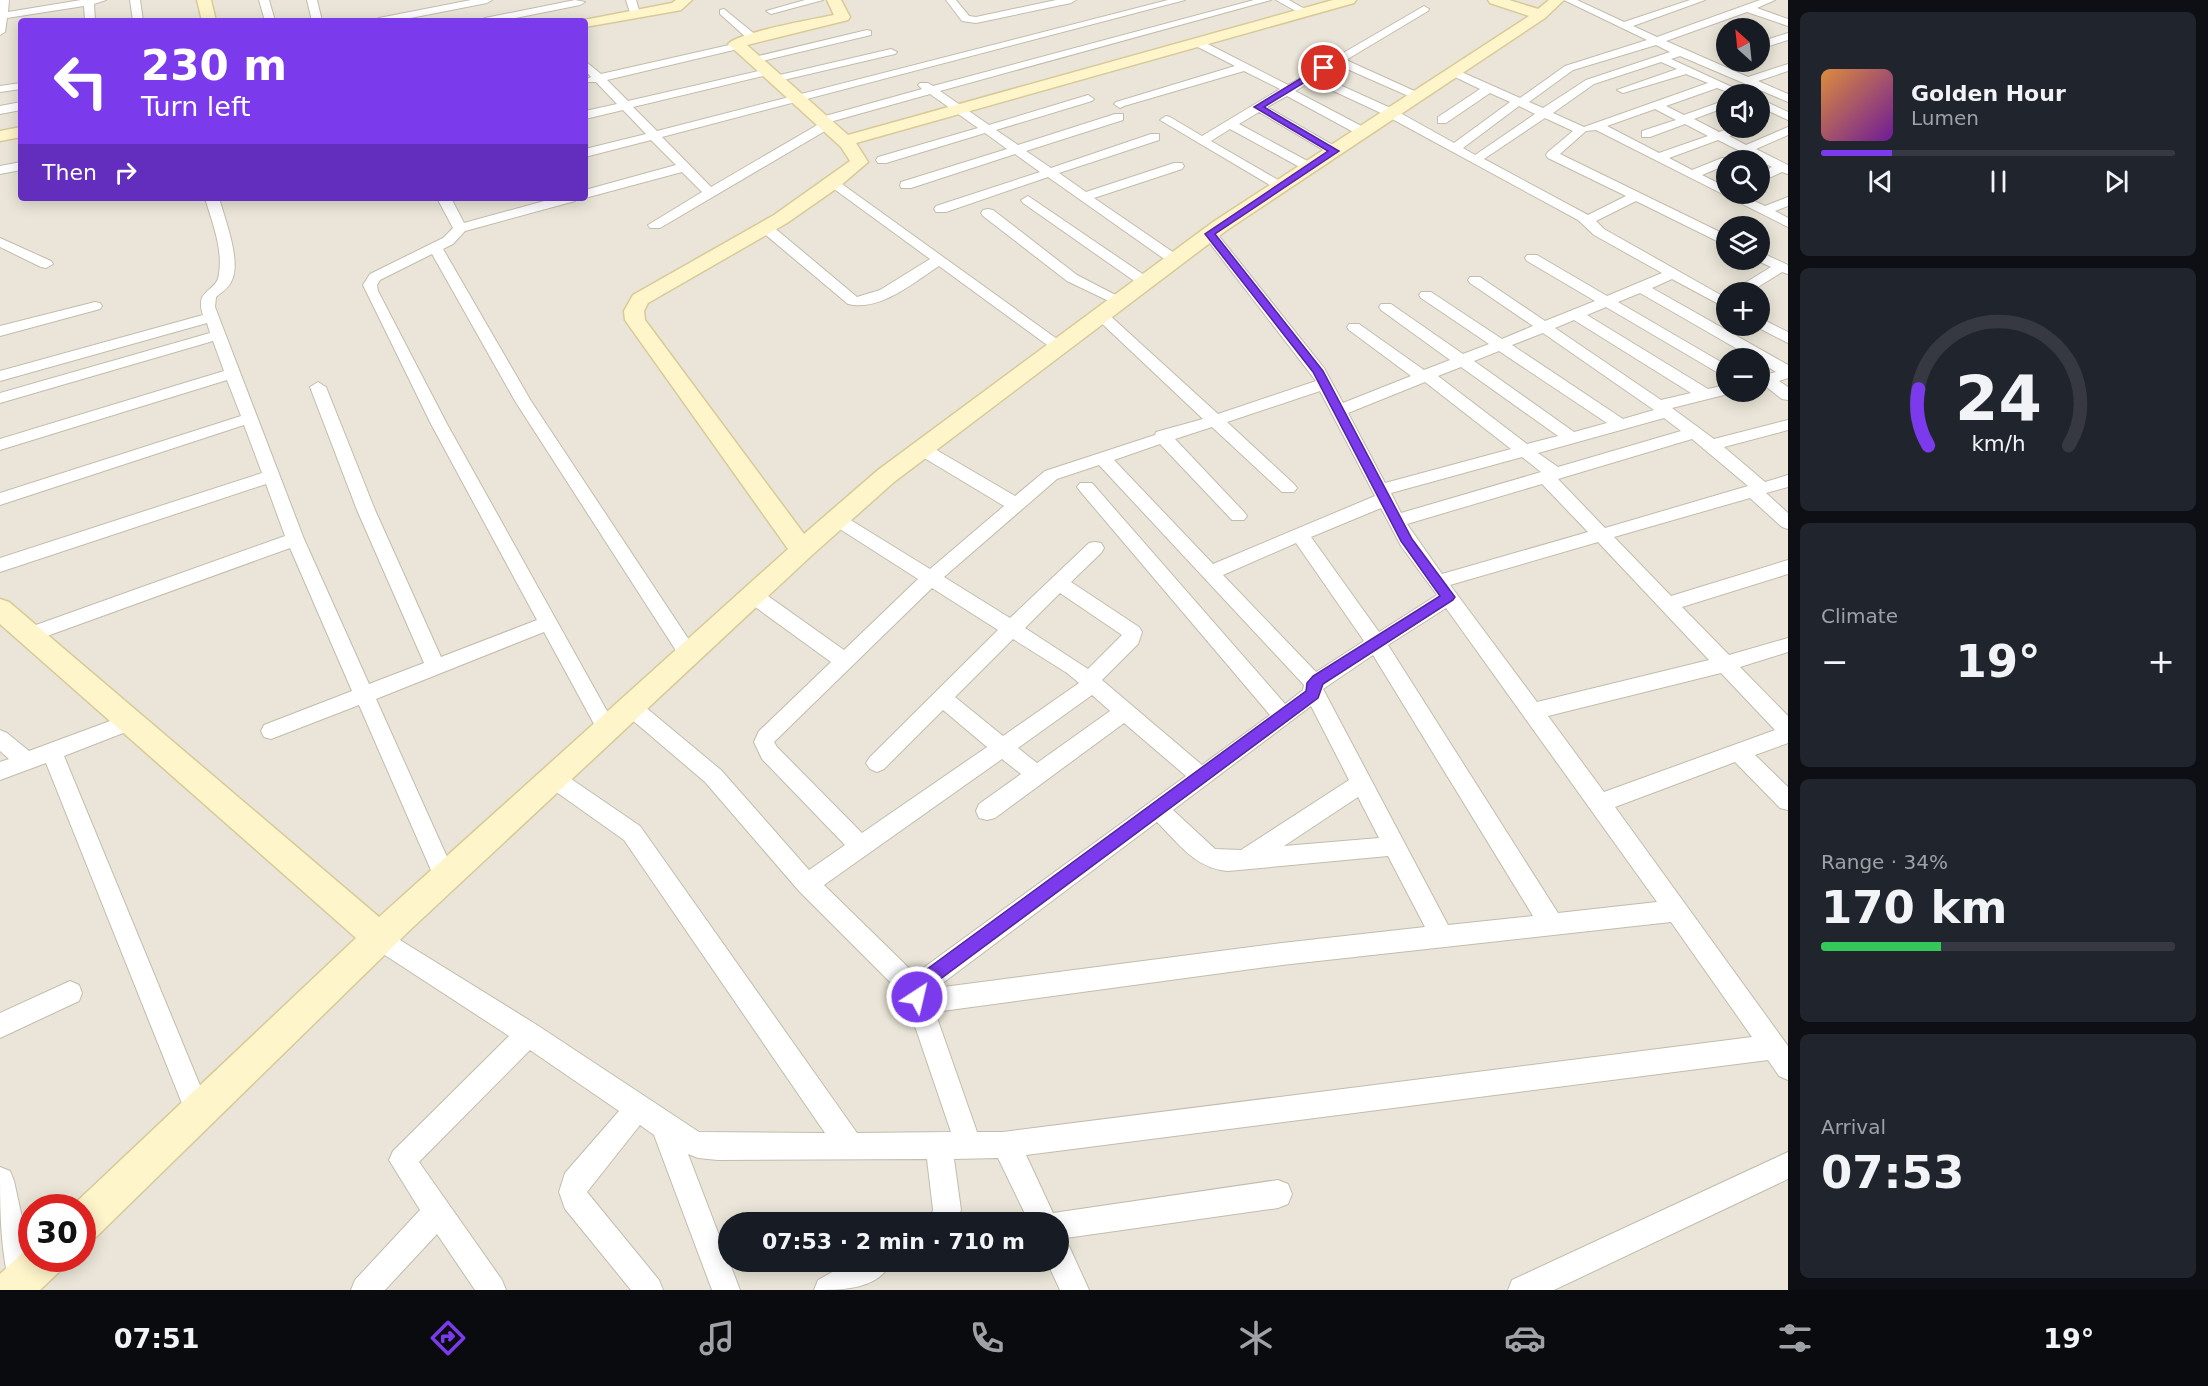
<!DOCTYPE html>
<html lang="en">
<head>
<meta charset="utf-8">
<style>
  body { margin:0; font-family:"DejaVu Sans",sans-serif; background:#20242c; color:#f1f3f6; height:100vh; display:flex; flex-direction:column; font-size:22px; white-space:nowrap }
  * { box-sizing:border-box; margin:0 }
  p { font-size:20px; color:#9ea1a6 }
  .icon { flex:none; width:33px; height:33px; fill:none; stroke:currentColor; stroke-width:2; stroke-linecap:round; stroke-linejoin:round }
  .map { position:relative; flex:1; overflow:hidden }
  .panel { display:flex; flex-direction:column; gap:12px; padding:12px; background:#0d0f14; width:420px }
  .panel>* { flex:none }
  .guide { position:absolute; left:18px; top:18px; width:570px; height:183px; border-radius:6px; box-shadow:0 3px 15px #0003; background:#7c3aed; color:#fff; overflow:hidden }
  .needle { width:39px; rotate:333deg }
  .buttons { position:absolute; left:1716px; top:18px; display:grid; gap:12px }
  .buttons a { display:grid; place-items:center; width:54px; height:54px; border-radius:50%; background:#171b24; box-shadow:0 3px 15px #0003; font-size:30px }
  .speed { position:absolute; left:18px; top:1194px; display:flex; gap:12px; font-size:30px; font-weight:700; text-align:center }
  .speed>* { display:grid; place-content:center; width:78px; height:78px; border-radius:50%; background:#171b24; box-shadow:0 3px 15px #0003; line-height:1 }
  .speed .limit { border:9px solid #d22; background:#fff; color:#111 }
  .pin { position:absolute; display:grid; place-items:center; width:51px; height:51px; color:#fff; margin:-26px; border:3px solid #fff; border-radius:50%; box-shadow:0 2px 6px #0007 }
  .me { position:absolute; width:66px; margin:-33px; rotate:35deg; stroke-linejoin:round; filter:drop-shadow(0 0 4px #0008) }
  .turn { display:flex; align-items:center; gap:21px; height:126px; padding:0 24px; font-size:27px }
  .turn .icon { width:78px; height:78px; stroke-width:2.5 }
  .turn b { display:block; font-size:42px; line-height:51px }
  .then { display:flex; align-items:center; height:57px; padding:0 24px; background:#0003; gap:12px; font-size:22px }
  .big { font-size:45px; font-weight:800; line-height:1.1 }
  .panel .card { flex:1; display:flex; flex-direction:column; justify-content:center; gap:9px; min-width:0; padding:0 21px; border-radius:9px; background:#20242c }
  .panel .dial { align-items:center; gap:0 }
  .dial svg { height:156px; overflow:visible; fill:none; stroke:#363941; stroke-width:7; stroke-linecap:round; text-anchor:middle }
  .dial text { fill:#f1f3f6; stroke:none }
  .song { display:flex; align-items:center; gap:18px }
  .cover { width:72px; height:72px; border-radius:9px; background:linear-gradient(135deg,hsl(30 70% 55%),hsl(280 70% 35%)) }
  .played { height:6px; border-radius:3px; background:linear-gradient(90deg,#7c3aed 20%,#363941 20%) }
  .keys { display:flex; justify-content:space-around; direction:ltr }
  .heat { display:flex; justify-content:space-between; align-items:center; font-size:33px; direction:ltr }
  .charge { height:9px; border-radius:4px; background:linear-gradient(90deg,#34c759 34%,#363941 0) }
  .trip { position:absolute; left:718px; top:1212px; width:351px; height:60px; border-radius:30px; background:#171b24; box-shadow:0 3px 15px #0003; font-weight:800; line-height:60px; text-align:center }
  .dock { display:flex; height:96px; justify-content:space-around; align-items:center; background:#090b0e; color:#9ea1a6 }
  .dock .icon { width:42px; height:42px }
  .dock .current { color:#7c3aed }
  .dock b { font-size:27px; color:#f1f3f6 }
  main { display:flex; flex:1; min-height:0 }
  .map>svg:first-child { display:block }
  .residential { fill:#eae5d8; fill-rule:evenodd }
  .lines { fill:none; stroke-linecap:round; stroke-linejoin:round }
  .street-casing { stroke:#c2bcac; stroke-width:2 }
  .secondary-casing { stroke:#d8ca98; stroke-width:3 }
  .street { fill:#fff; fill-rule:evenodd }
  .secondary { fill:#fff5cb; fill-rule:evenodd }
  .route { fill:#7c3aed; stroke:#51269a; stroke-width:1.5 }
</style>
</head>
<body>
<main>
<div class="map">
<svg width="1788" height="1290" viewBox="0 0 1788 1290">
  <rect width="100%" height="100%" fill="#f6f3ea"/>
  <path class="residential" d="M0,0H1788V1290H0ZM21,21H585V198H21ZM1726,28H1760V62H1726ZM1726,94H1760V128H1726ZM1726,160H1760V194H1726ZM1726,226H1760V260H1726ZM1726,292H1760V326H1726ZM1726,358H1760V392H1726ZM32,1208H82V1258H32ZM729,1222H1059V1262H729Z"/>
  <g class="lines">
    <g class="street-casing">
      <g id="street">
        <path d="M0,0H9L8,12L81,0H106L94,4L95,21H85L84,6L7,18L5,32L0,35Z"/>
        <path d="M130,0H140L143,21H133Z"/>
        <path d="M259,0H269L275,21H265Z"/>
        <path d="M307,0H317L322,21H312Z"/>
        <path d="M471,0H492L487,3L395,21H374L379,18Z"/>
        <path d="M575,0L585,2L580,5L501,21H480L485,18Z"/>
        <path d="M626,0H636L640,14L639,16H631Z"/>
        <path d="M805,0H823L771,14L766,11Z"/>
        <path d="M946,0H956L969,16L976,17L1056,0H1076L1071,3L976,23L962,21Z"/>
        <path d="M1168,0H1185L662,137L711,187L819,124L816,121L818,118L922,89L918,85L920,83H928L933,86L1254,0H1271L940,91L989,125L1088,95L1094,99L1092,101L996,130L1018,145L1115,114H1123V120L1026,151L1051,168L1151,134H1159V140L1059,173L1086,192L1174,163H1182L1184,166L1182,169L1094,198L1180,257L1182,260L1180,263H1170L1048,177L946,212H936L934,209L936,206L1040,172L1015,154L911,188H901L900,185L901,182L1007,149L985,133L886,163H878L876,160L878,157L978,128L930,94L830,122V128L660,228H650L648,225L702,192L682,172L585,198V190L676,165L651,140L585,157V149L646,134L623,110L585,119V111L617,104L596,82H587L585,80L591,77L585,70V61L601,74L738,43L743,46L738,49L607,80L628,101L767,69L773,72L771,74L633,107L657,131Z"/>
        <path d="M1276,0H1289L1310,12L1301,14Z"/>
        <path d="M1564,0H1577L1624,22L1690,0H1705L1633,26L1657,37L1760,0H1775L1757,8L1788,19V26L1747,12L1666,41L1748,77L1788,64V71L1758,81L1788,94V102L1680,56L1671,59L1747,94H1733L1717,88L1666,106L1684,115L1726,100V107L1694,119L1719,132L1731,128H1747L1745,131L1729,136L1746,145L1788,127V135L1756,149L1788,165V174L1782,172L1760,182V173L1772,167L1718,140L1669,158L1692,170L1722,158H1730L1732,160H1726V165L1702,175L1726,187V194H1739L1765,206L1788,197V206L1775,211L1788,218V227L1596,130L1586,131L1560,154L1726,235V244L1721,243L1636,201L1596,221L1604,229L1726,298V308L1672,279L1652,288L1788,365V378L1779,381L1788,387V400L1782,399L1764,385L1760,386V376L1776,372L1760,362V358H1753L1640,293L1618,302L1726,365V376L1720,374L1606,307L1587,315L1708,389L1726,385V392H1733L1732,393L1672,408L1714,439L1788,420V430L1724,447L1765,482L1788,475V487L1766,493L1788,513V529L1782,527L1750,498L1614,537L1671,596L1788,560V574L1682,607L1729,655L1788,638V652L1740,667L1788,716V743L1755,755L1788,787V810L1780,808L1735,762L1615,807L1788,1046V1080L1779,1076L1768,1060L1026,1155L1053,1213L1278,1180L1288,1184L1292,1194L1288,1204L1278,1208L1059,1239V1222H1029L998,1158L954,1159L961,1210L957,1222H929L933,1210L927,1159L718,1160L698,1158L688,1154L740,1290H712L654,1135L640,1125L587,1192L659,1280L663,1290H631L565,1209L559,1192L565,1173L619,1111L530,1050L419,1162L502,1280L506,1290H475L437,1234L385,1290H351L355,1280L420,1210L389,1160L393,1151L509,1036L371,946L367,938L371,930L379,927L537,1025L699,1132L825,1133L624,840L545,784L542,778L545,772L553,769L561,772L640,826L857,1133L951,1132L905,997L799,891L705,782L624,713L621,707L624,701L631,699L638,701L721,770L809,870L845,845L762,759L754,742L759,731L831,662L747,601L745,596L747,591L754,589L761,591L844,650L918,579L832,524L829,520L832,516L838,514L844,516L930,569L1004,506L916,453L914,449L916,445H928L1015,496L1045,471L1155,435L1156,432L1203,419L1096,318L1094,315L1096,312H1106L1218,414L1316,381L1205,237L1203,234L1205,231H1215L1324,368L1343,403L1411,376L1349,330L1347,327L1349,324H1359L1424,370L1450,360L1381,310L1379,307L1381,304H1391L1463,354L1489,344L1421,298L1419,295L1421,292H1431L1502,339L1533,326L1470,283L1468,280L1470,277H1480L1545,321L1595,301L1527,261L1525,258L1527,255H1537L1607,296L1662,273L1594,235L1578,220L1383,114L1312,81L1295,91L1367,129V135H1359L1287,96L1267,107L1338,148L1340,151L1338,154H1330L1259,112L1239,124L1313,164L1315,167L1313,170H1305L1230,129L1211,141L1285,184L1286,187L1285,190L1280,191L1160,120L1166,116L1170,117L1202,136L1280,89L1244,71L1124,106L1120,108L1114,104L1116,102L1235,66L1192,44V40H1200L1288,85L1424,6L1429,9L1428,11L1346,60L1421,94V98H1413L1338,65L1320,76L1395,110L1454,143L1510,102L1490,93L1446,123H1438V117L1480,89L1449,74V70H1457L1520,98L1565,66L1647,40ZM1656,45L1670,52L1586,80L1543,108L1529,102L1573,70ZM1661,62L1677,69L1617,90L1623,93L1686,74L1708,83L1584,127L1553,113L1594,84ZM1519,106L1535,114L1475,155L1463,148ZM1655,109L1676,120L1642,131V137H1650L1685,124L1708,136L1659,153L1607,126ZM1545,118L1573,131L1548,152L1546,155L1548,158L1626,196L1588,215L1484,159ZM1574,320L1691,393L1661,400L1555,328ZM1543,333L1654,410L1623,419L1512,345ZM1499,351L1607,423L1574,432L1474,361ZM1461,367L1558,436L1527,444L1438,376ZM1425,382L1511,449L1385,483L1348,413ZM1320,391L1375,496L1213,564L1114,460L1160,444L1232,520H1244L1247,516L1244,512L1175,439L1212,427L1282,492H1294L1297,488L1294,484L1227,422ZM1664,418L1681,431L1558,467L1538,453ZM1692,439L1748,486L1605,528L1558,479ZM1522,457L1541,472L1401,513L1391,493ZM1099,465L1304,685L1303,690L1285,704L1092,483H1080L1077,487L1080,491L1270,715L1202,765L1102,680L1138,644L1142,632L1139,627L1071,582L1101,553L1104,548L1101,543L1095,542L1089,543L1010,618L944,577L1057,479ZM1542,484L1588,532L1442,574L1407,524ZM1381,508L1401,546L1437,595L1379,632L1311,537ZM1598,542L1709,660L1537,702L1450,585ZM1296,543L1364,641L1316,672L1223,575ZM932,588L998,630L870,757L866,763L870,769L877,772L884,769L943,710L987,747L862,833L777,747L774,742ZM1060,593L1122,635L1088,669L1025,628ZM1446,608L1657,902L1558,913L1388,645ZM1013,639L1067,673L1079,683L1003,736L955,697ZM1373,655L1533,916L1448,925L1323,689ZM1721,673L1775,730L1604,792L1548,716ZM1092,695L1110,711L1037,763L1018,748ZM1311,706L1349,780L1241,850L1215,849L1173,810ZM1124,723L1186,776L915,974L824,885L1002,759L1021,774L979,804L976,811L979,818L987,820L995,818ZM1358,797L1379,838L1284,846ZM1157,822C1178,843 1196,869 1228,871L1388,856L1425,927L1282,943L936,988ZM1671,922L1752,1037L1003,1132H977L935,1012L1282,965Z"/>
        <path d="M724,9L757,36V40H749L720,14V10Z"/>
        <path d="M867,30L871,31V35L754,63L748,60L750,58Z"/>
        <path d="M1788,33V40L1760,49V42Z"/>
        <path d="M891,49L897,52L895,54L775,82L769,79L771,77Z"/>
        <path d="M21,83V89L0,92V86Z"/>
        <path d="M1760,99L1788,112V120L1760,107Z"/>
        <path d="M21,102V110L0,114V106Z"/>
        <path d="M21,162V170L0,174V166Z"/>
        <path d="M835,179L1064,344L1067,347L1064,350H1054L939,266C914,282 880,312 848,304L761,231L759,228L761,225H771L857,297L880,290L930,259L830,186L829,183Z"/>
        <path d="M1028,196L1150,279L1152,282L1150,285H1140L1023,203L1021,200Z"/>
        <path d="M205,198H219C225,219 241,260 232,280C229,288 222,292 216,297L215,307L304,539L369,684L424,663L357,510L310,387L318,382L326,387L375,510L441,657L537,620L431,424L363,285L370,274L443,238L453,228L437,198H451L464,223L555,198H577L575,201L465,231L453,244L443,249L531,401L699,655L696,660L689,663L682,660L515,401L432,254L380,280L377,285L378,291L447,424L617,729L614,735L607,737L600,735L544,632L376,699L456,877L453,884L445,887L437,884L359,705L271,739L264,737L261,731L264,725L352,691L290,548L36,640L29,642L22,640L19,635L22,630L285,536L266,484L0,572V558L262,473L244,425L0,505V493L241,416L227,380L0,450V439L224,371L213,341L0,403V393L210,333L207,323L0,381V371L203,315C194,288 217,293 219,274C223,248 212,222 205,198Z"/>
        <path d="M988,209L993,210L1077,275L1127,301L1120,305L1115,304L1067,281L983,216L981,213L983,210Z"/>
        <path d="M0,238L51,261L53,264L46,268L41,267L0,247Z"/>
        <path d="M1760,252L1788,265V274L1782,272L1750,292H1740L1738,289L1740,286L1771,267L1756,260H1760Z"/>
        <path d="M95,302L100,303L102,306L100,309L0,336V326Z"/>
        <path d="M1760,318L1788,332V343L1755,326H1760Z"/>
        <path d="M129,714L136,716L139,722L136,728L64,756L211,1112L207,1121L198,1125L189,1121L46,763L0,780V762L9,759L0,751V730L7,733L29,751Z"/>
        <path d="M70,981L79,985L82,993L79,1001L0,1038V1013Z"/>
        <path d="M1788,1152V1179L1554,1290H1508L1512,1280Z"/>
        <path d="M0,1167L10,1171L14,1181L36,1281L33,1290H11C0,1252 0,1208 0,1167Z"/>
        <path d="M1059,1242L1069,1246L1089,1290H1060L1047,1262H1059Z"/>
        <path d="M850,1262H891C879,1290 841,1290 814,1290L818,1280Z"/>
      </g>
    </g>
    <g class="secondary-casing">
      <g id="secondary">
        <path d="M197,0H211L216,21H202Z"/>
        <path d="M676,0H692L681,10L676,11L585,27V21H579L672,3Z"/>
        <path d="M827,0H841L850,17L848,20L747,45L848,135L1333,0H1356L1354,3L856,143L868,162L840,186L787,223L648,303L644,311L645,320L804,534L878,470L1213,222L1529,16L1490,3L1488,0H1509L1538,9L1549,0H1564L1545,18L1227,230L894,482L811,556L410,930L96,1237L82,1242V1208H70L356,938L0,624V599L9,602L379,917L788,549L625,320L624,311L633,295L774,215L850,161L841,147L728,44C739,32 815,19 834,15Z"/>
        <path d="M21,127V137L0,141V131Z"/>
        <path d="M32,1244V1258H64L59,1272L40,1290H0V1274Z"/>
      </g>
    </g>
    <use href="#street" class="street"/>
    <use href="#secondary" class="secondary"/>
  </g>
  <path class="route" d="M1321,66L1328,68L1264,107L1339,151L1215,234L1323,371L1412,539L1455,597L1453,600L1323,684L1318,698L931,986L923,1003L917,1005L911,1003L908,992L919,975L1306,691L1307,683L1313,676L1440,596L1401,541L1313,372L1205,234L1328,151L1254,107Z"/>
</svg>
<div class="buttons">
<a><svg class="needle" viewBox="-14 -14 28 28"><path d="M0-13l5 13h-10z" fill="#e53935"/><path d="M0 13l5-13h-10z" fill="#9ea1a6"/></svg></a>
<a><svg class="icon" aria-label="sound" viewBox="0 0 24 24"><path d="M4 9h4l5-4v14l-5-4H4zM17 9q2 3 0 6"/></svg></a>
<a><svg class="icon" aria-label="search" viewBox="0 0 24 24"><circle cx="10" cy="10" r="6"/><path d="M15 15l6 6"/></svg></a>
<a><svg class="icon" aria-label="layers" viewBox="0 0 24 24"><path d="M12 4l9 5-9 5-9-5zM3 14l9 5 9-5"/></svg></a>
<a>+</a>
<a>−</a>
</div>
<div class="speed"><div class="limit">30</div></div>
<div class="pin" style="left:1324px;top:68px;background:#d93025"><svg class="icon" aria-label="arrive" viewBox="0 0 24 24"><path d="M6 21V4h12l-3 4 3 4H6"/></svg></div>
<svg class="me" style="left:917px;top:997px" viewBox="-20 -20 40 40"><circle r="17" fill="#7c3aed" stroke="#fff" stroke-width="3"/><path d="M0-11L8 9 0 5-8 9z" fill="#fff"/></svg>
<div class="trip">07:53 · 2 min · 710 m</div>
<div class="guide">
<div class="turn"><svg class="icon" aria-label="left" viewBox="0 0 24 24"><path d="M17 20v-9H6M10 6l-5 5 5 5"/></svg><div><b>230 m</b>Turn left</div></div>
<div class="then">Then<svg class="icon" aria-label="right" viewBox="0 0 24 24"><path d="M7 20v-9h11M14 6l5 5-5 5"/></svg></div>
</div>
</div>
<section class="panel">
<div class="card">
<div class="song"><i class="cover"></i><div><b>Golden Hour</b><p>Lumen</p></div></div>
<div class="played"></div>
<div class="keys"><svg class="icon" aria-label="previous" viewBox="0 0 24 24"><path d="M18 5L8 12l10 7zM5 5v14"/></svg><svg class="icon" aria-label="pause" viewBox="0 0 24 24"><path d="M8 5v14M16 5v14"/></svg><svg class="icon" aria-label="next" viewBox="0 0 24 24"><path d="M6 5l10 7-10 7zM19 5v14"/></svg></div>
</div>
<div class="card dial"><svg viewBox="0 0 100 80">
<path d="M14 69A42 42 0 1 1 86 69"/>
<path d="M14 69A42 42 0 0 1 9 40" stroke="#7c3aed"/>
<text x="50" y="56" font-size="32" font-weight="700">24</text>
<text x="50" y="72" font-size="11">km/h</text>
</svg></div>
<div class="card"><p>Climate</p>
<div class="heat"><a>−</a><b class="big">19°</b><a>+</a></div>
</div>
<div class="card"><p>Range · 34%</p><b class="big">170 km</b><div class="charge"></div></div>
<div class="card"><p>Arrival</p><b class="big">07:53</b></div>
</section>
</main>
<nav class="dock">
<b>07:51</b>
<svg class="icon current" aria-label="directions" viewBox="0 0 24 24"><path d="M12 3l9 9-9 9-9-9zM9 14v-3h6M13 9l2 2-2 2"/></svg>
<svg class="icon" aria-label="music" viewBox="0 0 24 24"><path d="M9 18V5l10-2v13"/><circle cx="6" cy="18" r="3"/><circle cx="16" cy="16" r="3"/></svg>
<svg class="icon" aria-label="phone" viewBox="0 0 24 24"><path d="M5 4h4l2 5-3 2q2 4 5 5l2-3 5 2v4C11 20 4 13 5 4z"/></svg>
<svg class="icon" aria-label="climate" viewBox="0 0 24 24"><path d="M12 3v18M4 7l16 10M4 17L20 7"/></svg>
<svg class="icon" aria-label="car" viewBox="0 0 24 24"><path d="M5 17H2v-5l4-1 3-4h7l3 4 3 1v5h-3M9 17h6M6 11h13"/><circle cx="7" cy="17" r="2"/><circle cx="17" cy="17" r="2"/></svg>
<svg class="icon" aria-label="filters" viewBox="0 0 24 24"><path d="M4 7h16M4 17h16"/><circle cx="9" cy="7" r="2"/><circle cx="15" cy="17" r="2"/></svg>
<b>19°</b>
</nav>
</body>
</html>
